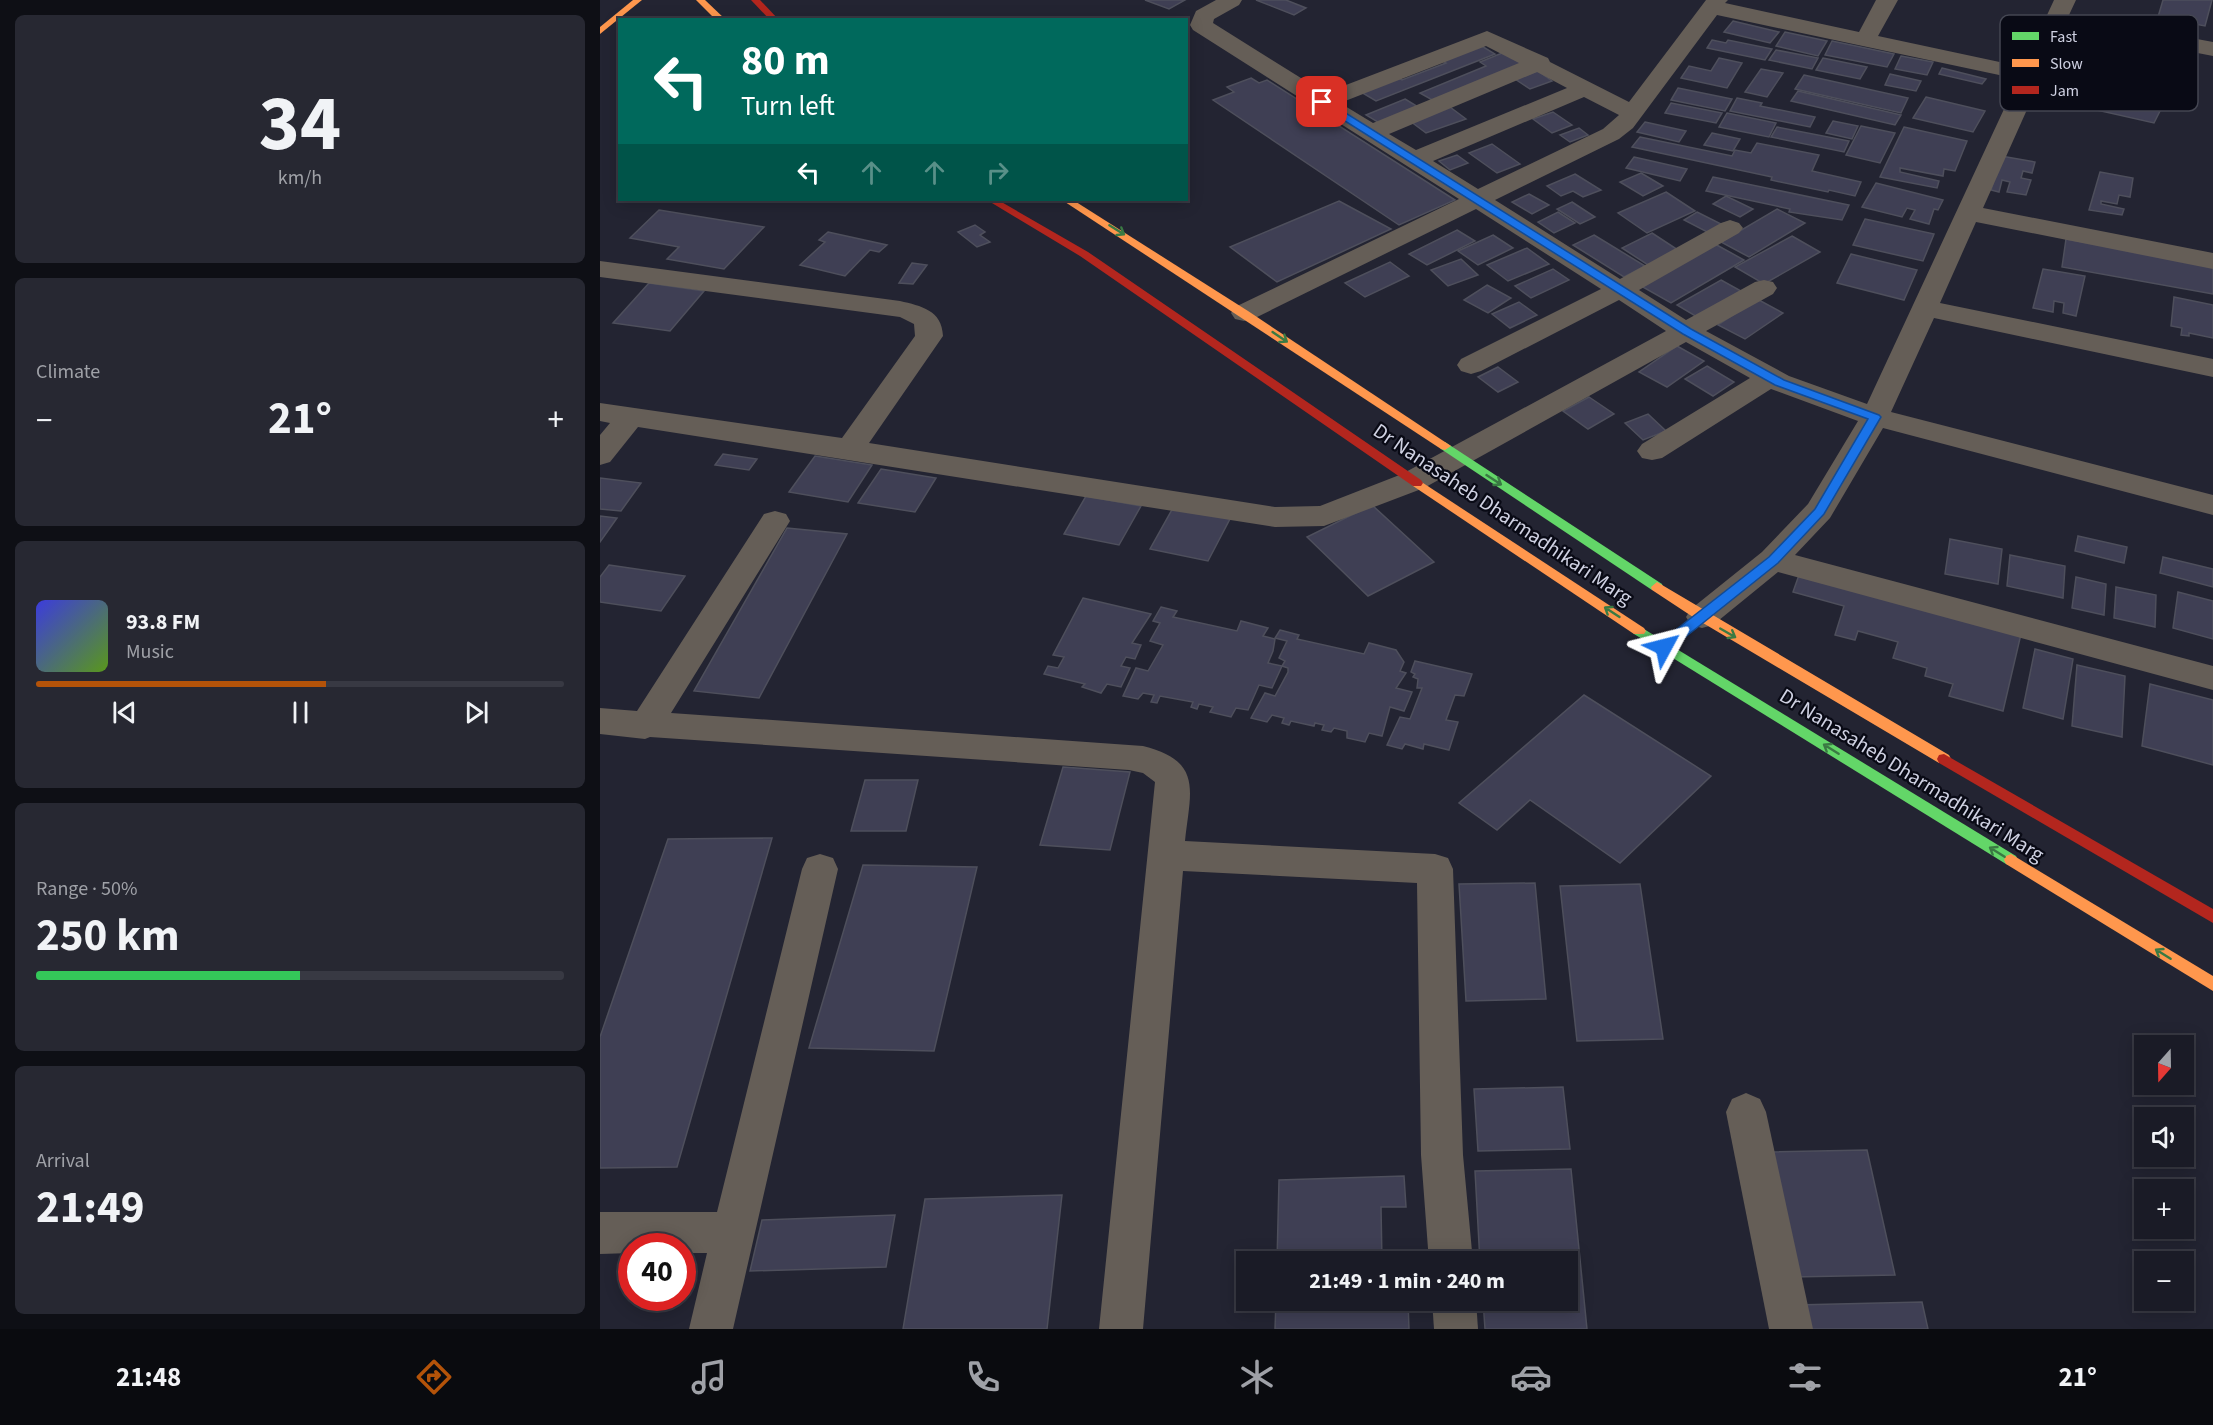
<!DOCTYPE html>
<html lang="en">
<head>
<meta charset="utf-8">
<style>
  body { margin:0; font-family:"Source Sans 3",sans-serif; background:#272832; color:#f1f3f6; height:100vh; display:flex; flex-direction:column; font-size:22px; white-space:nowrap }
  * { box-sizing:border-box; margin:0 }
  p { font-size:20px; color:#9fa1a7 }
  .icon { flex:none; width:33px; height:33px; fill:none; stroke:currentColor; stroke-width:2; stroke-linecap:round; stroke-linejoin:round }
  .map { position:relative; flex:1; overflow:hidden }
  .side { display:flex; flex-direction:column; gap:15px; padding:15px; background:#0e0f15; width:600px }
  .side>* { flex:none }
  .guide { position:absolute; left:18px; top:18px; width:570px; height:183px; border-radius:0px; box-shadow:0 3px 15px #0003,0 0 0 2px #383943; background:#00695c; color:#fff; overflow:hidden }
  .needle { width:39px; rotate:200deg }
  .fabs { position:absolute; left:1534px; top:1035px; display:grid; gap:12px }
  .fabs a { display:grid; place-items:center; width:60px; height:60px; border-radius:0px; background:#1a1b26; box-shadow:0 3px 15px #0003,0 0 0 2px #383943; font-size:30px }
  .speed { position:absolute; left:18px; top:1233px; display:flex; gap:12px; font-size:30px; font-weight:700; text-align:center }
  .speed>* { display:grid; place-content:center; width:78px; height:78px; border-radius:50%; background:#1a1b26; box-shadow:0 3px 15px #0003,0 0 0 2px #383943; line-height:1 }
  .speed .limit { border:9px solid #d22; background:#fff; color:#111 }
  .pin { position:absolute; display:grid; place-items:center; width:51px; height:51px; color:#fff; margin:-26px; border-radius:12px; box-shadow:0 3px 9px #0006 }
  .me { position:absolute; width:66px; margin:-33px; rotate:52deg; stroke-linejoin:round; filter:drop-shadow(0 0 4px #0008) }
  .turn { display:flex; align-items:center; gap:21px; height:126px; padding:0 24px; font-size:27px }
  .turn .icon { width:78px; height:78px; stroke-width:2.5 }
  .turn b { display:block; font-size:42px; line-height:51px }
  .lanes { display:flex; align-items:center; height:57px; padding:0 24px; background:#0003; justify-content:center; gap:30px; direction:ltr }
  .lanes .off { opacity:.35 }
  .big { font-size:45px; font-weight:700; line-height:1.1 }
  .side .widget { flex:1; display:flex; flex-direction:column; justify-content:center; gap:9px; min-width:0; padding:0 21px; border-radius:9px; background:#272832 }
  .side .dial { align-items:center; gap:0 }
  .dial b { font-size:78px; line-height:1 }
  .song { display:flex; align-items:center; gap:18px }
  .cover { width:72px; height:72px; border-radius:9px; background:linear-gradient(135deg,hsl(240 70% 55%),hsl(90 70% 35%)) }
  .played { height:6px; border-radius:3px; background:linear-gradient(90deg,#b45309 55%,#383943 55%) }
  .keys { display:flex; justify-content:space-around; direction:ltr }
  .heat { display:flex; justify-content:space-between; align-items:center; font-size:33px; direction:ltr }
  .charge { height:9px; border-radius:4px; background:linear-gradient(90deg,#34c759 50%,#383943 0) }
  .trip { position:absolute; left:636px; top:1251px; width:342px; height:60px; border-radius:0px; background:#1a1b26; box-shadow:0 3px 15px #0003,0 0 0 2px #383943; font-weight:700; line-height:60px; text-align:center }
  .dock { display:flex; height:96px; justify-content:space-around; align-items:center; background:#0a0b0f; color:#9fa1a7 }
  .dock .icon { width:42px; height:42px }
  .dock .active { color:#b45309 }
  .dock b { font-size:27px; color:#f1f3f6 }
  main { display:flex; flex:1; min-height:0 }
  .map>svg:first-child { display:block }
  .building { fill:#3f3f54; stroke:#4e4f5c; stroke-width:1.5 }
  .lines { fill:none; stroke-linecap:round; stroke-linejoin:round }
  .street { fill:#655e57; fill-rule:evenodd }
  .fast { fill:#63d668; fill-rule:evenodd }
  .slow { fill:#ff974d; fill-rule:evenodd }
  .jam { fill:#b3261e; fill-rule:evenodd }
  .oneway { stroke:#3a7a43 }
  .route { fill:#1a73e8; stroke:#114b97; stroke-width:1.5 }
  .labels { text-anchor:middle; stroke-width:4.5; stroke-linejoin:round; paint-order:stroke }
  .street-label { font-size:21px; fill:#cfd1e2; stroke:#090a15 }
  .key { fill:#090a15; stroke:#444652; stroke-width:1.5 }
  .key-label { font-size:16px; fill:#cfd1e2 }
</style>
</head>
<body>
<main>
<section class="side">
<div class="widget dial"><b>34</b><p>km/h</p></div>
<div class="widget"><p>Climate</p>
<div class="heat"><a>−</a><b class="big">21°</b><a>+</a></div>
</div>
<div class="widget">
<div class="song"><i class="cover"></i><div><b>93.8 FM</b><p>Music</p></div></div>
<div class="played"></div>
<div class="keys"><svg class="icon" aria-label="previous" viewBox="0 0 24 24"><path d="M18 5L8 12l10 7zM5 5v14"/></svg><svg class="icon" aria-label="pause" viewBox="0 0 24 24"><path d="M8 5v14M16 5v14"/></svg><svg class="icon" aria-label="next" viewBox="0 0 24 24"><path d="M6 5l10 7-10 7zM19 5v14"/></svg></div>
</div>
<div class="widget"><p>Range · 50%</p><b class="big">250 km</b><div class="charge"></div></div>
<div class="widget"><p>Arrival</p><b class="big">21:49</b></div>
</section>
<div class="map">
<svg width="1613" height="1329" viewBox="0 0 1613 1329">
  <rect width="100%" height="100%" fill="#232432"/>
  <g class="building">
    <path d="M545,0H585L569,9Z"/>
    <path d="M656,0H686L706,8L694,15Z"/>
    <path d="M1563,0H1612L1605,26L1558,17Z"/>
    <path d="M1133,21L1179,32L1170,43L1124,32Z"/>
    <path d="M1185,32L1227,41L1218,56L1176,46Z"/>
    <path d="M1112,40L1126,43L1128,40L1172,49L1165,60L1107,48Z"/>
    <path d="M1232,41L1294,54L1287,67L1225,55Z"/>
    <path d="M880,45L895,54L776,101L761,92L797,77L802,80L846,63L841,60Z"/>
    <path d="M1176,50L1218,58L1212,69L1169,60Z"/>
    <path d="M907,51L927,62L834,101L820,93L886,66L880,62Z"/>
    <path d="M1301,56L1333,62L1327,75L1295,69Z"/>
    <path d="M1119,58L1142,63L1127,88L1081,78L1089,66L1111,71Z"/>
    <path d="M1223,58L1267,67L1260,79L1216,70Z"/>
    <path d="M1342,68L1386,79L1382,84L1339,74Z"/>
    <path d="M1161,69L1183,73L1167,97L1145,92Z"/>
    <path d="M938,71L952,81L930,89L915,79Z"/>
    <path d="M1290,74L1321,81L1316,91L1285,85Z"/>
    <path d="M1204,75L1308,98L1301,113L1195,89Z"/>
    <path d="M651,78L659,83L667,80L855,200L799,225L613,100L634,92L627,87Z"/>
    <path d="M1078,88L1132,99L1125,111L1071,100Z"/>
    <path d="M1487,90L1562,107L1554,123L1479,106Z"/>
    <path d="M1198,91L1301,115L1295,125L1191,101Z"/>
    <path d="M1326,97L1385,111L1373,132L1313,118Z"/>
    <path d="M1137,98L1162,103L1160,106L1215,117L1210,127L1130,111Z"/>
    <path d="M805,99L820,108L781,124L766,115Z"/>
    <path d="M1071,103L1122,113L1116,123L1065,113Z"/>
    <path d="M850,107L866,119L826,133L810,121Z"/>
    <path d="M953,112L972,125L952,133L933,119Z"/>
    <path d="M1127,113L1176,123L1169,137L1119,127Z"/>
    <path d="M1233,121L1258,126L1252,139L1226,133Z"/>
    <path d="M1045,122L1086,131L1079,142L1037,132Z"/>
    <path d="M1261,126L1295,133L1280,163L1246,155Z"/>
    <path d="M1177,127L1249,141L1244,152L1171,137Z"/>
    <path d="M1304,127L1367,141L1355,171L1344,169L1343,176L1300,168V172L1339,181L1337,188L1280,177Z"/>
    <path d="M979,128L988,135L970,142L960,135Z"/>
    <path d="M1112,133L1140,139L1133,151L1104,145Z"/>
    <path d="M1040,137L1132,156L1135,150L1151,153L1157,143L1219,155L1212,171L1261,182L1255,196L1229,190L1228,192L1171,180L1172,177L1032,147Z"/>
    <path d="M892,144L920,164L897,173L869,153Z"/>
    <path d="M857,155L868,163L850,170L839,161Z"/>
    <path d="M1401,156L1435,162L1432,173L1423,171L1421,178L1431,180L1426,195L1407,192L1410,182L1402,180L1399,192L1391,190Z"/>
    <path d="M1034,157L1087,169L1080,181L1026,168Z"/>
    <path d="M1500,172L1533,178L1530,197L1519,195L1517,204L1501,201V204L1524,209L1522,215L1489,210Z"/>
    <path d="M1041,173L1063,186L1043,196L1020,182Z"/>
    <path d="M975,174L1001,190L983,197L973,191L961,196L947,186Z"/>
    <path d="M1113,177L1249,205L1242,220L1189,212L1190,209L1106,191Z"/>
    <path d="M1276,183L1343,200L1338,210L1334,209L1329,224L1310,219L1315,210L1307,208L1302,217L1262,207Z"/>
    <path d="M1066,192L1095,211L1047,233L1018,213Z"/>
    <path d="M929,194L949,205L932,214L912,202Z"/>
    <path d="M1126,196L1153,209L1140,217L1113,204Z"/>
    <path d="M739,201L791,229L677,282L630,247Z"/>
    <path d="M972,202L995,217L980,224L957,209Z"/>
    <path d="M1177,209L1205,223L1149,257L1121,242Z"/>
    <path d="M59,210L164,227L124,269L67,259L79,247L30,238Z"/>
    <path d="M958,212L975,223L954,233L938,222Z"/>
    <path d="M1097,212L1125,226L1111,234L1084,220Z"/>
    <path d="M1265,219L1334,234L1323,261L1253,245Z"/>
    <path d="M375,225L385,232L380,235L390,242L377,247L358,232Z"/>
    <path d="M857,230L875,241L827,265L809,254Z"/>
    <path d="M228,232L287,245L279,252L270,250L245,276L200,265L225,242L219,240Z"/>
    <path d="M1052,233L1078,250L1048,265L1022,248Z"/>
    <path d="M893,235L913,248L878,265L858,251Z"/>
    <path d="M994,235L1045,266L1024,277L973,245Z"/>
    <path d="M1192,236L1220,252L1164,284L1135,267Z"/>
    <path d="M1466,239L1613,265V294L1462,267Z"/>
    <path d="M1115,244L1144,260L1071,303L1041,286Z"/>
    <path d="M927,248L949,264L908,281L887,265Z"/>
    <path d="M1251,254L1317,270L1304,300L1237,283Z"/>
    <path d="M861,259L878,275L848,286L831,270Z"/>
    <path d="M790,262L809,276L765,297L745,283Z"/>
    <path d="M312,263L327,265L313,284L299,283Z"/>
    <path d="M953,269L969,280L931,298L915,286Z"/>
    <path d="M1443,269L1485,276L1476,316L1463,313L1464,303L1454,301L1453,312L1433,308Z"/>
    <path d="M1121,280L1141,291L1097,317L1077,305Z"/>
    <path d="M49,283L104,291L70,331L13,323Z"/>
    <path d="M887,285L911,298L888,313L864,300Z"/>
    <path d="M1574,297L1613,305V338L1589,333V336L1581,335L1582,328L1571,326Z"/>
    <path d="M1157,299L1183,313L1145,339L1118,325Z"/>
    <path d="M919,302L937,315L910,328L892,314Z"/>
    <path d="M1077,346L1104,361L1067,387L1039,372Z"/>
    <path d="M1107,366L1134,382L1113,396L1085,379Z"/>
    <path d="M898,367L918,382L898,392L878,377Z"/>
    <path d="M989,397L1014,414L988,429L963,411Z"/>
    <path d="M1048,414L1066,431L1043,440L1025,423Z"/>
    <path d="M123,454L157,459L149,470L115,465Z"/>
    <path d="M215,456L272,465L248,502L189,492Z"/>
    <path d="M281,469L336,478L315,512L258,503Z"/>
    <path d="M0,478L41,483L21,511L0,509Z"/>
    <path d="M486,496L541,506L519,545L464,534Z"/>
    <path d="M772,505L834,562L768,596L707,537Z"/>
    <path d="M574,506L631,517L608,561L550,549Z"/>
    <path d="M0,516L17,518L0,542Z"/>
    <path d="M187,528L247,534L159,698L94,691Z"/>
    <path d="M1478,536L1527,547L1524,563L1475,551Z"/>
    <path d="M1350,539L1402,549L1398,584L1345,574Z"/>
    <path d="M1410,555L1465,566L1463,598L1407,586Z"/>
    <path d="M1563,557L1613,569V587L1560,573Z"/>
    <path d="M9,565L85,576L61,611L0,602V577Z"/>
    <path d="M1199,575L1421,634L1403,711L1349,696L1353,684L1325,676L1327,668L1293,658L1298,642L1258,631L1255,640L1235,635L1244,606L1193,592Z"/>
    <path d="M1476,577L1506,584L1504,615L1472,608Z"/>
    <path d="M1516,587L1556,595L1555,627L1514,618Z"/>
    <path d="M1578,592L1613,601V639L1573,628Z"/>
    <path d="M483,598L551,614L532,643L541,645L535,659L526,657L521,666L530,668L521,687L507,684L501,693L482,687L485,684L444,674L448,666L458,668L464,657L453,655Z"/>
    <path d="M561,607L577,611L573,617L637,631L641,621L668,628L663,636L675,639L673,651L668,663L682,666L672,688L659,685L648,710L636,708L631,717L610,712L613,707L599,704L597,709L591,707L593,702L560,696L557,703L551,702L554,695L543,693L538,699L523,696L536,668L548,671L563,645L550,641L560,623L553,621Z"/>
    <path d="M680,630L699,635L697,639L764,654L769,643L796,650L804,662L800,671L806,673L796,688L812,692L804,711L790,707L782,736L769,733L765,742L747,738V731L734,728L731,732L722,730L724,725L715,723L714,726L691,721L689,725L682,723L684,718L672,715L667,722L651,718L665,693L675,696L688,672V668L682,666L685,661L679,658L687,641L675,638Z"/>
    <path d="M1435,649L1473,659L1463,719L1423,708Z"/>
    <path d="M815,661L872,674L864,696L855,695L846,720L858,722L849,750L824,744L823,749L805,744L802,749L787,745L800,717L810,719L822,688H817L818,679L813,677L815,674L811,672Z"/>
    <path d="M1477,665L1525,676L1522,737L1472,726Z"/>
    <path d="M1550,684L1613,700V765L1542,746Z"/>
    <path d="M984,695L1111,776L1020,863L930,800L897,830L859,803Z"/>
    <path d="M463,767L530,772L510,850L440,845Z"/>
    <path d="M265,780H318L306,831H251Z"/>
    <path d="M172,838L77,1167L0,1168V1037L68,839Z"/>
    <path d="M263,865L377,867L334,1051L209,1048Z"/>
    <path d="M935,883L946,999L866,1001L859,884Z"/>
    <path d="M1040,884L1063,1039L977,1041L960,886Z"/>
    <path d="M963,1087L970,1149L878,1151L874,1089Z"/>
    <path d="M1267,1150L1295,1275L1192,1277L1169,1152Z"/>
    <path d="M971,1169L987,1329H885L883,1300H968V1262H880L875,1171Z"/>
    <path d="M804,1176L806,1207H781L782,1262H677L679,1180Z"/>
    <path d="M462,1195L447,1329H303L325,1199Z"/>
    <path d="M295,1215L286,1267L150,1271L162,1220Z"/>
    <path d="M676,1300H808L809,1329H675Z"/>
    <path d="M1322,1302L1328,1329H1199L1195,1305Z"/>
  </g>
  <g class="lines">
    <g class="street">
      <path d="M616,0H642L639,5L614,19L613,23L725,93L887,31L948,58L950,62L1029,102L1106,0H1128L1125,3L1259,32L1276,0H1298L1278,36L1423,67L1454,0H1476L1469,15L1613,42V56L1464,27L1383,208L1613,253V269L1376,222L1340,303L1613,359V377L1334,318L1291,412L1613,495V515L1283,428L1230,518L1195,555L1613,666V690L1178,572L1113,625L1102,628L1091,625L1086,617L1091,609L1162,552L1208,504L1258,421L1171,389L1062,458L1052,460L1042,458L1037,451L1042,444L1150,378L1086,342L824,488L724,526L675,527L38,427L10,462L0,465V435L10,423L0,421V403L242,438L315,336L314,324L300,317L0,277V261L300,301C321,306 342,310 343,336L269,443L675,507L720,506L802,474L1066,331L1019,300L881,371L871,374L861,371L857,365L861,359L1001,289L876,209L653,319L644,321L635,319L631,313L635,307L859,199L593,30L590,25L596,11ZM1117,15L1418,79L1267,404L1189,376L1106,331L1173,294L1177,288L1173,282L1164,280L1155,282L1086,320L1039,290L1139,233L1143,228L1139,223L1130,220L1121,223L1020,279L895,200L1019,139L1033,128ZM886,46L919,63L773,123L740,103ZM937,72L967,88L816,150L789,134ZM984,97L1019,115L1003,129L878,189L833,161Z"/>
      <path d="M175,511L186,514L190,521L71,713L543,746C604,761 590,792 585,841L835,854L848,858L853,869L863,1155L873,1262H829L821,1155L817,883L583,871L543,1329H499L555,782L543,773L529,770L50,737L45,739L0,734V708L37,711L164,514Z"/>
      <path d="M220,854L233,858L238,869L133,1329H89L107,1253H82V1246H32V1253L0,1254V1212H117L202,869L207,858Z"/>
      <path d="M1146,1093L1160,1099L1166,1112L1213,1329H1169L1126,1112L1132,1099Z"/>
      <path d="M832,1300H876L878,1329H834Z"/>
    </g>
    <g class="fast">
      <path d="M845,442L1062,584L1063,587L1062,590H1052L841,449L839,446Z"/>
      <path d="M1039,626L1416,856L1418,860L1416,864L1411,866L1406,864L1034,634L1032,631Z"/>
    </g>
    <g class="slow">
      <path d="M33,0H42L0,34V27Z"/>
      <path d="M96,0H105L126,20H116Z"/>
      <path d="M462,200H473L648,311L851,446L845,450L841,449Z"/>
      <path d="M817,479L1044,628L1046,631L1044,634H1034L813,486L811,483Z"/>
      <path d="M1057,582L1349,755L1351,759L1349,763H1339L1103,623L1069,650H1059L1057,647L1059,644L1093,617L1052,590L1051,587Z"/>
      <path d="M1411,854L1613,976V991L1406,864L1404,860L1406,856Z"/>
    </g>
    <g class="jam">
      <path d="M151,0H160L179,20H170Z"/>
      <path d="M387,200H398L488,252L821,480L823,483L821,486H813L480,256Z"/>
      <path d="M1344,754L1613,909V923L1339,763L1337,759L1339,755Z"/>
    </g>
  </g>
  <defs><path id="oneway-shaft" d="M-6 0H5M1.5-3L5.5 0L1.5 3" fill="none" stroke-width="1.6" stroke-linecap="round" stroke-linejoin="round" transform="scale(1.5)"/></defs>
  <g class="oneway">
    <use href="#oneway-shaft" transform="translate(517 230) rotate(32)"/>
    <use href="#oneway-shaft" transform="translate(680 337) rotate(34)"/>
    <use href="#oneway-shaft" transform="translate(894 480) rotate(33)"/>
    <use href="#oneway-shaft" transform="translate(1012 612) rotate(-147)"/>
    <use href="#oneway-shaft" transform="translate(1128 633) rotate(30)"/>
    <use href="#oneway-shaft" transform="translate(1231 749) rotate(-148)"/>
    <use href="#oneway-shaft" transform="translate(1397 852) rotate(-148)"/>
    <use href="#oneway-shaft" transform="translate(1563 954) rotate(-148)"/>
  </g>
  <path class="route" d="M718,100H725L1091,329L1184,380L1279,415L1281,417L1224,514L1178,563L1069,650H1059L1057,647L1059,643L1169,557L1215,509L1268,419L1175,385L1083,334L718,104Z"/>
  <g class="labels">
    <g class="street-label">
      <text transform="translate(903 514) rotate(34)" y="7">Dr Nanasaheb Dharmadhikari Marg</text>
      <text transform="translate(1312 775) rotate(32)" y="7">Dr Nanasaheb Dharmadhikari Marg</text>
    </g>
  </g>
  <rect x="1400" y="15" width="198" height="96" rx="9" class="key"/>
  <rect x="1412" y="32" width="27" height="8" fill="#63d668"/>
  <rect x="1412" y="59" width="27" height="8" fill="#ff974d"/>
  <rect x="1412" y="86" width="27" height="8" fill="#b3261e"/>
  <g class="key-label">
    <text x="1450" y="42">Fast</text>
    <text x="1450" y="69">Slow</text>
    <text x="1450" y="96">Jam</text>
  </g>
</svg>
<div class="fabs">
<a><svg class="needle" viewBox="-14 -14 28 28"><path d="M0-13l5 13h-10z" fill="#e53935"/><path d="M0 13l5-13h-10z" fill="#9fa1a7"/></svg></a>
<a><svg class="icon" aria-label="sound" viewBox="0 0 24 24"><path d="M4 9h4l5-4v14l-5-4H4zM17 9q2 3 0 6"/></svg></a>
<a>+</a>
<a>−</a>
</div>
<div class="speed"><div class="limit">40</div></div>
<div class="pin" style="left:722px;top:102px;background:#d93025"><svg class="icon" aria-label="arrive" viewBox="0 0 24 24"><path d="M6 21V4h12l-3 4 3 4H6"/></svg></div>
<svg class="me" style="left:1064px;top:647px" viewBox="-20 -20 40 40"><path d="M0-17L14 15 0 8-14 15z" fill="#1a73e8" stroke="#fff" stroke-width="4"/></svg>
<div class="trip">21:49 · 1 min · 240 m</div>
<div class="guide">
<div class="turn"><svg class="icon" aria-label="left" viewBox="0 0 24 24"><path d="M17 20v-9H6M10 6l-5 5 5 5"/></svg><div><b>80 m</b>Turn left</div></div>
<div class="lanes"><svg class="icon" aria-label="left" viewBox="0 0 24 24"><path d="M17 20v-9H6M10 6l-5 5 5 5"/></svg><svg class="icon off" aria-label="ahead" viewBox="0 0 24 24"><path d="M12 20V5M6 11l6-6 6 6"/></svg><svg class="icon off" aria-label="ahead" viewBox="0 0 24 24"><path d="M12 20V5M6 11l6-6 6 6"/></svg><svg class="icon off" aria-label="right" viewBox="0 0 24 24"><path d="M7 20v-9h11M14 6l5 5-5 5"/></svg></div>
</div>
</div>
</main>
<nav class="dock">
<b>21:48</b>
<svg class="icon active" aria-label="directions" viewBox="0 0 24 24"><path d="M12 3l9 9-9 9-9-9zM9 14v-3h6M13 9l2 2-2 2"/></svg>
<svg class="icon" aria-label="music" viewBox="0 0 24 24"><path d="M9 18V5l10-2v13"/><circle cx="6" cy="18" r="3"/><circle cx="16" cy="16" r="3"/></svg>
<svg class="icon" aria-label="phone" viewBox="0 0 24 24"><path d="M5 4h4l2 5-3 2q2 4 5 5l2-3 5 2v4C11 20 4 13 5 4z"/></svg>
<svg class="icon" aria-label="climate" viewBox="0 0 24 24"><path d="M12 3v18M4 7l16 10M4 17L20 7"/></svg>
<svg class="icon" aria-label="car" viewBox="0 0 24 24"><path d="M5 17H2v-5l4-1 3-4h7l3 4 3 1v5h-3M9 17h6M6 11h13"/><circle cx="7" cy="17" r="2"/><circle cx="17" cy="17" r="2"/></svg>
<svg class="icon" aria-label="filters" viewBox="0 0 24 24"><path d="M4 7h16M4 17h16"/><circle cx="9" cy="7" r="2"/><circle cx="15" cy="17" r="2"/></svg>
<b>21°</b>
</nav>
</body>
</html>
